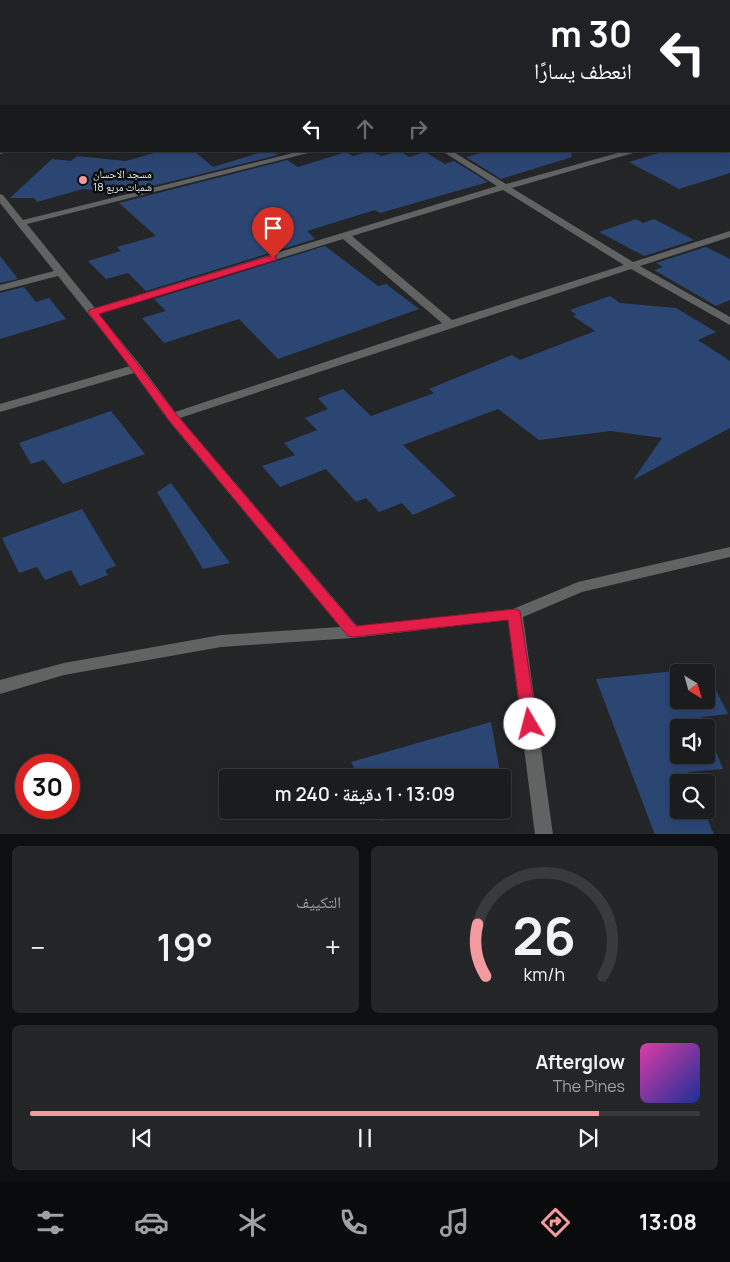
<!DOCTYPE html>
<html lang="ar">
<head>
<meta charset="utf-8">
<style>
  body { margin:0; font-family:Manrope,"Noto Naskh Arabic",sans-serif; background:#232526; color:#f1f3f6; direction:rtl; height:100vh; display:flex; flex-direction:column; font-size:19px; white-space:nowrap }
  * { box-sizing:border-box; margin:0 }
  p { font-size:16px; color:#9fa1a4 }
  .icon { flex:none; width:28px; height:28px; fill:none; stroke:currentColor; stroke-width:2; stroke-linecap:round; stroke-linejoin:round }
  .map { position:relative; height:834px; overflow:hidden; direction:ltr }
  .sheet { display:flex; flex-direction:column; gap:12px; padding:12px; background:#0e0f10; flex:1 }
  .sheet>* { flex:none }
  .hud { position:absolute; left:0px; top:0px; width:730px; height:152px; box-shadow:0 2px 12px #0003,0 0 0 1px #383a3b; direction:rtl; background:#202124; color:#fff; overflow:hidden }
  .needle { width:32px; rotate:143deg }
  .controls { position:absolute; left:670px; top:664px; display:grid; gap:10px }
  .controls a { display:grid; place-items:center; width:45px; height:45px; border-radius:5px; background:#1a1c1d; box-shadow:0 2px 12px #0003,0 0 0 1px #383a3b; font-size:25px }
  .speed { position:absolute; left:15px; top:754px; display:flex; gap:10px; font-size:25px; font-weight:700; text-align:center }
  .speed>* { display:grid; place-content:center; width:65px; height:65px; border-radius:50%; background:#1a1c1d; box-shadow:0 2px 12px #0003,0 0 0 1px #383a3b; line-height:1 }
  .speed .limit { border:8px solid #d22; background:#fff; color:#111 }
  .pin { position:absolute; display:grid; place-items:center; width:42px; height:42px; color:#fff; margin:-51px -21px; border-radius:50% 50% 50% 0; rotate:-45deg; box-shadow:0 0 5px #0007 }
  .pin .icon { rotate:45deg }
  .me { position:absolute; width:55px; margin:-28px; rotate:352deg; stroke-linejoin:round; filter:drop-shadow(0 0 4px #0008) }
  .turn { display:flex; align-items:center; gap:18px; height:105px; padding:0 15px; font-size:22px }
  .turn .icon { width:65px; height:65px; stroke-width:2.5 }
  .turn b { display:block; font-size:35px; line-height:42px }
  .lanes { display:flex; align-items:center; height:48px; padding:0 15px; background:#0003; justify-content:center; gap:25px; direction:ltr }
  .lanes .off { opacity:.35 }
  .big { font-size:38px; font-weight:600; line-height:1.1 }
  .sheet .widget { flex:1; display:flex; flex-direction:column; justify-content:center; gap:8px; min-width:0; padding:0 18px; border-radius:8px; background:#232526 }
  .sheet .dial { align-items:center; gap:0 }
  .dial svg { height:130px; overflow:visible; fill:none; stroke:#383a3b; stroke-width:7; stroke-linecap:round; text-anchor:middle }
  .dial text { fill:#f1f3f6; stroke:none }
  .song { display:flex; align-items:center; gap:15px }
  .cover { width:60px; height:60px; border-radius:8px; background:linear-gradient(135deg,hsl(320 70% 55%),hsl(230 70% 35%)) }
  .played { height:5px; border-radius:2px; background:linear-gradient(90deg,#f49b9f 85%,#383a3b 85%) }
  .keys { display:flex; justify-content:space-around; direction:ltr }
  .heat { display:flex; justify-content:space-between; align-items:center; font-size:28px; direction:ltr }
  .sheet .tiles { flex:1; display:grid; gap:12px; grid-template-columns:1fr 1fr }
  .widget:last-child { grid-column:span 2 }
  .trip { position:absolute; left:219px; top:769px; width:292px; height:50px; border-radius:5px; background:#1a1c1d; box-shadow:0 2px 12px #0003,0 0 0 1px #383a3b; font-weight:600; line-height:50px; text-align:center; direction:rtl }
  .tab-bar { display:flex; height:80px; justify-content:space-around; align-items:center; background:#0a0b0c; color:#9fa1a4 }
  .tab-bar .icon { width:35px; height:35px }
  .tab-bar .selected { color:#f49b9f }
  .tab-bar b { font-size:22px; color:#f1f3f6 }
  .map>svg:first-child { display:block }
  .building { fill:#2c4674; fill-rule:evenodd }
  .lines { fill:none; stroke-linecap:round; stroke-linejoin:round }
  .street { fill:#616363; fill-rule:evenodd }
  .highway { fill:#b4b9b9; fill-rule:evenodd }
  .route { fill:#e11d48; stroke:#92132f }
  .poi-dot { fill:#f49b9f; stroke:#0d0e0f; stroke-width:2 }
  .labels { text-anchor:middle; stroke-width:5; stroke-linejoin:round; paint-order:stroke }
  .far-poi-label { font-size:11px; fill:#e6e8e9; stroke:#0d0e0f; text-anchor:start }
</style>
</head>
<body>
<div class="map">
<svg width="730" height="835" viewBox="0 0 730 835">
  <rect width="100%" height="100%" fill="#232527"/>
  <g class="building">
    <path d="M161,151H194L213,167L265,151H272L278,155L112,196L106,191L83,189L37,202L34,198H10L52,159L71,161L77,156L126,161Z"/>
    <path d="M370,151L381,156L400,151L409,157L425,152L445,164L454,161L488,182L380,213L375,210L307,231L315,239L146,291L128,273L106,279L88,261L121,251L117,247L156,236L119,203L287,160L298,167L346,152L353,156Z"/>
    <path d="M488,151H571L572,157L501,179L466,157Z"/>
    <path d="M665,151H730V173L679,189L629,162Z"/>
    <path d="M636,219L643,223L654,219L694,240L644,256L599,232Z"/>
    <path d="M325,246L378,286L386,284L419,309L278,359L239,319L164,343L142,318L166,311L154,299Z"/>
    <path d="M706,247L730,259V300L716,306L654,270L663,267L656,263Z"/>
    <path d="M0,256L18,279L0,283Z"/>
    <path d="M24,287L36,302L49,298L66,319L0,339V293Z"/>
    <path d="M610,296L620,303L676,308L716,332L698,340L730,361V428L633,480L662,438L611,431L539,440L498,409L403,445L456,496L413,515L402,503L379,512L366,498L356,502L326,469L280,487L262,466L295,455L284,443L317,430L305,418L328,409L318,398L343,389L371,416L434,393L429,389L512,355L520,360L595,331L573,316L577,315L570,310Z"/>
    <path d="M111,411L145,454L63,484L44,460L31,464L19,443Z"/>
    <path d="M171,483L230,563L203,569L157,492Z"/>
    <path d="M82,509L116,566L105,570L108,575L80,586L71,570L45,580L37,567L19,573L2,538Z"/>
    <path d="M705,668L728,714L702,717L723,769L688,772L692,782H679V810H704L714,835H655L596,679ZM679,672H706V700H679ZM679,728H706V755H679Z"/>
    <path d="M491,722L501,778H359L351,762Z"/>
    <path d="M375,810H429L381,821Z"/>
  </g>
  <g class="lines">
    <g class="street">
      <rect x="729" y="10" width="1" height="4"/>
      <rect x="0" y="89" width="1" height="4"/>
      <path d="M0,148L1,151H5L4,153L0,154Z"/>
      <path d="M301,151H316L27,224L95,308L497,186L442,151H452L506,184L625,151H640L512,188L633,262L730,231V237L640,266L730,317V325L631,269L180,418L357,626L513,609L578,582L730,547V557L582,592L523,617L553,835H535L508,620L353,638L221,647L64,675L0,694V680L64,663L221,635L340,627L168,420L134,373L0,412V404L130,366L58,276L0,291V285L54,271L0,203V194L3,195L23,220ZM503,190L624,265L452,320L352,236ZM343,239L442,323L175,412L141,366L99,314Z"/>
    </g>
    <g class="highway">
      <path d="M646,0H655L656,1H647Z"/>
      <path d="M670,0H678L679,1H671Z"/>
      <path d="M729,43L730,44V50L729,49Z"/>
      <path d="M729,67L730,68V74L729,73Z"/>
    </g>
  </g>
  <path class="route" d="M273,255L276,256V260L99,314L176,414L356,626L515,609L520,611L537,724L535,729L530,731L524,729L522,724L508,620L353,637L348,636L168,419L133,371L88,312L89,310Z"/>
  <circle class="poi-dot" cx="83" cy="180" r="5"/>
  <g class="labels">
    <g class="far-poi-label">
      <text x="93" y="178">مسجد الاحسان<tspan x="93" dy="13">شمبات مربع 18</tspan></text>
    </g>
  </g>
</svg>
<div class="controls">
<a><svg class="needle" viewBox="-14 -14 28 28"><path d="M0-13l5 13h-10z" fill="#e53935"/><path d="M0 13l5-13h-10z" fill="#9fa1a4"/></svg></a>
<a><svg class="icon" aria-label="sound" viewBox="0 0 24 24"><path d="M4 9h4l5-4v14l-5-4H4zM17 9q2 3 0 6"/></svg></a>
<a><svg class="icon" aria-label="search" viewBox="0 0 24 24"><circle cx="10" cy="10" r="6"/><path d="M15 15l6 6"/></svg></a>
</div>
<div class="speed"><div class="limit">30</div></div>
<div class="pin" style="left:273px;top:258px;background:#d93025"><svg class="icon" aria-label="arrive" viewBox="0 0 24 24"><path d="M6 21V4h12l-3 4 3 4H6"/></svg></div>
<svg class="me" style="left:530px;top:724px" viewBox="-20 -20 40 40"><circle r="19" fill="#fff"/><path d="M0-13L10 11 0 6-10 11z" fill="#e11d48"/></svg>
<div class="trip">13:09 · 1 دقيقة · 240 m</div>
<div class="hud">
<div class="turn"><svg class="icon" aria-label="left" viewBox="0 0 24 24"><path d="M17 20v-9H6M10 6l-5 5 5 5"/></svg><div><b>30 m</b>انعطف يسارًا</div></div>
<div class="lanes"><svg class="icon" aria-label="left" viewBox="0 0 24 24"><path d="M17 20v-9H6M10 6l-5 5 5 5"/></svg><svg class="icon off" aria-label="ahead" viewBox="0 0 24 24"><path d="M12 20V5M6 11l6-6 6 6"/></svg><svg class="icon off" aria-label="right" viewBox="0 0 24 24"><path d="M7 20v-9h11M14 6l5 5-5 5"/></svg></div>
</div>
</div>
<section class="sheet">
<div class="tiles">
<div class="widget dial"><svg viewBox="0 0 100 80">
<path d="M14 69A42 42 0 1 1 86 69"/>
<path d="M14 69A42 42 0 0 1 9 37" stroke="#f49b9f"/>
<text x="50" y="56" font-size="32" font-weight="700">26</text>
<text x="50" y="72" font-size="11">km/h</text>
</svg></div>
<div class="widget"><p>التكييف</p>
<div class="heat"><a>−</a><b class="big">19°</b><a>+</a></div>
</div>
<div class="widget">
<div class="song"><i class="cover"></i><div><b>Afterglow</b><p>The Pines</p></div></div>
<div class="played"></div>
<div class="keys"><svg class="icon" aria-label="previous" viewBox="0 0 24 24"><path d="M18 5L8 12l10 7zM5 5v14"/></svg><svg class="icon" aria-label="pause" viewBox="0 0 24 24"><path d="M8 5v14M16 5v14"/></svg><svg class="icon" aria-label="next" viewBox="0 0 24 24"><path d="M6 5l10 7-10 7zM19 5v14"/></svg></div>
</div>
</div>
</section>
<nav class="tab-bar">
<b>13:08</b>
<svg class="icon selected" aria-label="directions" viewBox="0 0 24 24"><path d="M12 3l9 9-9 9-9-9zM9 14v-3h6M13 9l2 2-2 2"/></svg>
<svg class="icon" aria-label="music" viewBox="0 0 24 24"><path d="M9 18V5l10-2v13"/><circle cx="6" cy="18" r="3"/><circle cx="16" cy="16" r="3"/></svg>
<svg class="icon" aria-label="phone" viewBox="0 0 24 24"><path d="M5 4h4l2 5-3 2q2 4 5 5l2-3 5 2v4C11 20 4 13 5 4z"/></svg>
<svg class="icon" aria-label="climate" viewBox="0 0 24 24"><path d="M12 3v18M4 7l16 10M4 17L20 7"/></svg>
<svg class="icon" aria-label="car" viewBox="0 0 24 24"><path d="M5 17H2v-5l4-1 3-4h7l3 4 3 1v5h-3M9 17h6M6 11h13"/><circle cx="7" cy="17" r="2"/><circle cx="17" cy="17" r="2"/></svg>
<svg class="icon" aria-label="filters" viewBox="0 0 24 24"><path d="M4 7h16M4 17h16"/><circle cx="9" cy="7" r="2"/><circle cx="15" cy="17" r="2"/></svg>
</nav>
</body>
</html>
